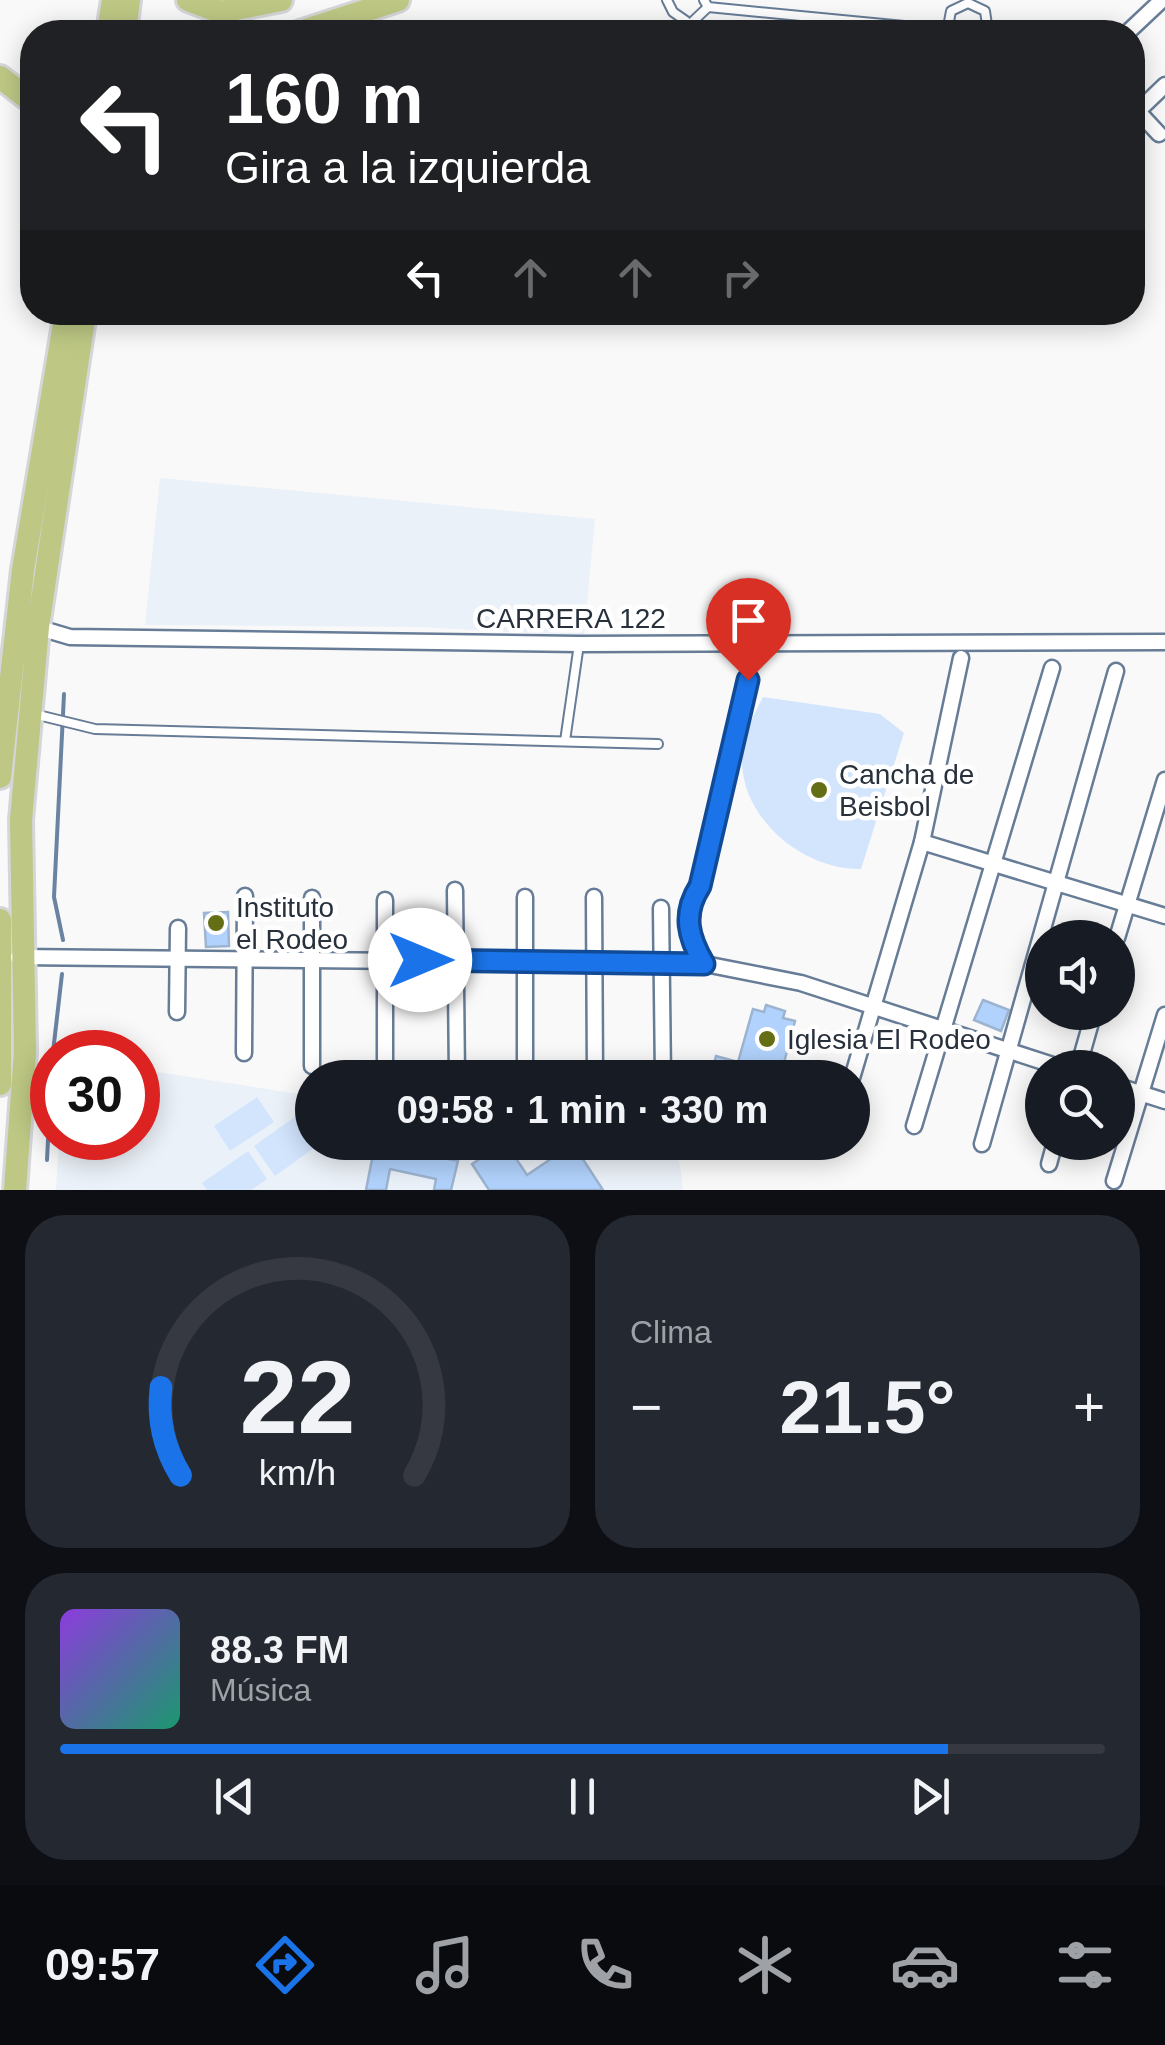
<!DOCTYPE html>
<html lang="es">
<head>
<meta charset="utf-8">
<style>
  body { margin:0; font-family:Helvetica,sans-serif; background:#242831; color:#f1f3f6; height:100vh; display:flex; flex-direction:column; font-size:38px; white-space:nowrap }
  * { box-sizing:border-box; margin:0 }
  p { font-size:32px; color:#9ea1a6 }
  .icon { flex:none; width:55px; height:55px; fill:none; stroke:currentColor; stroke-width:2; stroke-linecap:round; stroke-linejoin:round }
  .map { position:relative; height:1190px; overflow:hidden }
  .drawer { display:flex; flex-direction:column; gap:25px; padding:25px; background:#0d0f14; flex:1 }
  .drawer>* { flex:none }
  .banner { position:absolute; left:20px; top:20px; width:1125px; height:305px; border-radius:40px; box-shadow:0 5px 25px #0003; background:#202124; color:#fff; overflow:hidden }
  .buttons { position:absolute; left:1025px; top:920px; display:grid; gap:20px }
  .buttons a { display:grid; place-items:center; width:110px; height:110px; border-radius:50%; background:#171b24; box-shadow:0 5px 25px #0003; font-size:50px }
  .speed { position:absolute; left:30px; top:1030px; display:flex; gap:20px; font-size:50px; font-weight:700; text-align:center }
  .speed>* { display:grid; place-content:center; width:130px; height:130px; border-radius:50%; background:#171b24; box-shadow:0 5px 25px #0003; line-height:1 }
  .speed .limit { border:15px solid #d22; background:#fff; color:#111 }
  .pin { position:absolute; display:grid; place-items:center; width:85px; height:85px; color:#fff; margin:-102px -42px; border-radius:50% 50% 50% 0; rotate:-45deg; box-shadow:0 0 10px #0007 }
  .pin .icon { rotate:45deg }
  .me { position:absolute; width:110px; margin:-55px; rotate:90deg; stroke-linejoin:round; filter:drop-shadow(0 0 8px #0008) }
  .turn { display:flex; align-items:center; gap:35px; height:210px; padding:0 40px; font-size:45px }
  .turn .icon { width:130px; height:130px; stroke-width:2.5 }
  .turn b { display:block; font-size:70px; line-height:85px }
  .lanes { display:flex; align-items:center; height:95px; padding:0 40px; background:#0003; justify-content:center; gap:50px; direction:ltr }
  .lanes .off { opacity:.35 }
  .big { font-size:75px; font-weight:600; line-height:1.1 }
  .drawer .tile { flex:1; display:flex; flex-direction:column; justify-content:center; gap:15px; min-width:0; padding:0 35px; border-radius:40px; background:#242831 }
  .drawer .dial { align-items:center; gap:0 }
  .dial svg { height:260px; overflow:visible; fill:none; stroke:#363941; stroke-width:7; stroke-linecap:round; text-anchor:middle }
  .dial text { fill:#f1f3f6; stroke:none }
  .song { display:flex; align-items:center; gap:30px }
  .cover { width:120px; height:120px; border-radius:15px; background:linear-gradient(135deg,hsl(270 70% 55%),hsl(160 70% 35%)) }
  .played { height:10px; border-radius:5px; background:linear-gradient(90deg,#1a73e8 85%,#363941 85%) }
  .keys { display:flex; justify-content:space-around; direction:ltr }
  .heat { display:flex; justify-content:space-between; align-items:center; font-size:55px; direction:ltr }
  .drawer .tiles { flex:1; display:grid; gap:25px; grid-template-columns:1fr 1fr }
  .tile:last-child { grid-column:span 2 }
  .trip { position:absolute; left:295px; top:1060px; width:575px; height:100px; border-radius:50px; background:#171b24; box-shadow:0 5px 25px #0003; font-weight:600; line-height:100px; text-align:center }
  .tab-bar { display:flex; height:160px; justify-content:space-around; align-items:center; background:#090b0e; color:#9ea1a6 }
  .tab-bar .icon { width:70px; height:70px }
  .tab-bar .active { color:#1a73e8 }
  .tab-bar b { font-size:45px; color:#f1f3f6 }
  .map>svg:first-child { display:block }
  .built { fill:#ebf1f8 }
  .green { fill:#d2e5fd }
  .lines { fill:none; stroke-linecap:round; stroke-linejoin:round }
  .stream { stroke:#6a83a2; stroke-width:4 }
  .building { fill:#b1d2fc; stroke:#9db4d0; stroke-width:2.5 }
  .service-casing { stroke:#677c96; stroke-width:12 }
  .minor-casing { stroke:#677c96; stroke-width:19 }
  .trunk-casing { stroke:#d4d6d8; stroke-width:28 }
  .service { stroke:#fff; stroke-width:8 }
  .minor { stroke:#fff; stroke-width:14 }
  .trunk { stroke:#bec884; stroke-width:22 }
  .route-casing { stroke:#114b97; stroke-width:25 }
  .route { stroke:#1a73e8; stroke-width:18 }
  .poi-dot { fill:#636e15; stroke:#fff; stroke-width:4 }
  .labels { text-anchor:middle; stroke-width:9; stroke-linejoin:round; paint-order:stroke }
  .street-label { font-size:28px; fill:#27303b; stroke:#fff }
  .poi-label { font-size:28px; fill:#27303b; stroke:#fff; text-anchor:start }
</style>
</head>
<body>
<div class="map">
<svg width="1165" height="1190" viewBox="0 0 1165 1190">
  <rect width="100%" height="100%" fill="#f9f9f9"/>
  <g class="built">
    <path d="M160,478L595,519L584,636L419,627L145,625Z"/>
    <path d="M138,1069L312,1096V1142L677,1143L683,1190H56L59,1138H138Z"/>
  </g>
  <g class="green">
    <path d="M763,697L880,714L904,733L861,869C798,870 729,809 744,741C748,725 756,711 763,697Z"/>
    <path d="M257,1097L274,1122L230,1151L214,1126Z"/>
    <path d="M303,1111L312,1124V1142L321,1143L275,1176L254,1146Z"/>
    <path d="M248,1151L267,1179L251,1190H207L202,1183Z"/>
  </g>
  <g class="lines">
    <g class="stream">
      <path d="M63,940L54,897L64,694"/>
      <path d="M53,1052L62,974"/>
      <path d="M47,1160L52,1060"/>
    </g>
  </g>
  <g class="building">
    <path d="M228,912L229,946L206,947L204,913Z"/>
    <path d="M983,1000L1009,1010L1001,1031L974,1020Z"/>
    <path d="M766,1005L785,1011L783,1018L795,1021L780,1078H710L716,1056L738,1062L753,1009L764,1012Z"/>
    <path d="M505,1142L527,1175L573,1144L603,1190H489L472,1164Z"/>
    <path d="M375,1144L458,1161L451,1190H434L436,1179L390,1169L386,1190H366Z"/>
  </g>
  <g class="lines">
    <g class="service-casing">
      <g id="service">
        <path d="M667,0L673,12L686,21L688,32"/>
        <path d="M704,0L708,7L946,30"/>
        <path d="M688,26L708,7"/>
        <path d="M947,32L951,11L968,3L985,11L988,32"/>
        <path d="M34,714L95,729L658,744"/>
        <path d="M565,741L579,644"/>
        <path d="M705,964C688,938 682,914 700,886L748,680"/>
      </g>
    </g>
    <g class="minor-casing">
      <g id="minor">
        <path d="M1128,32L1162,0"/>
        <path d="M1132,105L1159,134"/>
        <path d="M1138,111L1165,85"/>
        <path d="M33,626L70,637L579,644L1165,642"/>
        <path d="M922,842L1165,916"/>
        <path d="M455,890L457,1078"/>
        <path d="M525,897V1078"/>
        <path d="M594,897L595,1078"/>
        <path d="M312,898V1066"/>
        <path d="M661,908L663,1078"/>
        <path d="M1117,938L1165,780"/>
        <path d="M18,957L705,964L801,983L1062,1068"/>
        <path d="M177,1012L178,928"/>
        <path d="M244,1053L245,896"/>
        <path d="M1078,1068L1094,1012"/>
        <path d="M385,1078V900"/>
        <path d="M852,1078L922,842L961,658"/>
        <path d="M1118,1086L1165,1101"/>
        <path d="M914,1126L1052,668"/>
        <path d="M982,1144L1116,671"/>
        <path d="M1049,1164L1055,1142"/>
        <path d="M1114,1181L1165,1015"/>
      </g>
    </g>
    <g class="trunk-casing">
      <g id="trunk">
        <path d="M188,0L220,12L281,0"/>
        <path d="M108,32L113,0"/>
        <path d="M125,32L129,0"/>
        <path d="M300,32L398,0"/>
        <path d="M0,77L32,102"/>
        <path d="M0,777L23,570L66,312"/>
        <path d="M0,920V1084"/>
        <path d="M15,1190L25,1051L21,820L38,627L85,312"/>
      </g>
    </g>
    <use href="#service" class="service"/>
    <use href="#minor" class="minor"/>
    <use href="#trunk" class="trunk"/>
  </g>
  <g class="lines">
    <g class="route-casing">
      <path id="route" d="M420,960L704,964C688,937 682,914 700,886L748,680"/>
    </g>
    <use href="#route" class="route"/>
  </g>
  <g class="poi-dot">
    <circle cx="819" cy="790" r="10"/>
    <circle cx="216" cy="923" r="10"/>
    <circle cx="767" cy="1039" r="10"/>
  </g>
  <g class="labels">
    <g class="street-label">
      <text x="571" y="628">CARRERA 122</text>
    </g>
    <g class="poi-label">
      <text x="839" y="784">Cancha de<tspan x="839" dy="32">Beisbol</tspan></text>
      <text x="236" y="917">Instituto<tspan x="236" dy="32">el Rodeo</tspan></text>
      <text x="787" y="1049">Iglesia El Rodeo</text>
    </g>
  </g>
</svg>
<div class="buttons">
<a><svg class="icon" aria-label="sound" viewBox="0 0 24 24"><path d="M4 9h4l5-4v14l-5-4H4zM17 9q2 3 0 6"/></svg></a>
<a><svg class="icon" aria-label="search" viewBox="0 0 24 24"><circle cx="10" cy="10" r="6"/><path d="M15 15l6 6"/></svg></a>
</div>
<div class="speed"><div class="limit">30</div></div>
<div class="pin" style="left:748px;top:680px;background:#d93025"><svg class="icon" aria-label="arrive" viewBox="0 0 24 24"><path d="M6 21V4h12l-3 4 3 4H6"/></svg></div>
<svg class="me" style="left:420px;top:960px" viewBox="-20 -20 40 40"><circle r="19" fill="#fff"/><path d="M0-13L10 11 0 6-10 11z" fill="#1a73e8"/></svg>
<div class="trip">09:58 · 1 min · 330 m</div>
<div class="banner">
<div class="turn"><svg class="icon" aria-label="left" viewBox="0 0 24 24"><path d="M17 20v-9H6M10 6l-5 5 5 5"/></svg><div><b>160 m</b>Gira a la izquierda</div></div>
<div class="lanes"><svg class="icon" aria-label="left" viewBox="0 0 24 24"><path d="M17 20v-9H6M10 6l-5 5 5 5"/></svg><svg class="icon off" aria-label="ahead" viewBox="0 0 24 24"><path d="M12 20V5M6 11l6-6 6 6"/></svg><svg class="icon off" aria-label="ahead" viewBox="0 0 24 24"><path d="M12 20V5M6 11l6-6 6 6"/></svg><svg class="icon off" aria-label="right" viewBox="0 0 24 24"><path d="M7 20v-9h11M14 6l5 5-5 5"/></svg></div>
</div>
</div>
<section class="drawer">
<div class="tiles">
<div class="tile dial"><svg viewBox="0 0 100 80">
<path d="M14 69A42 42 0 1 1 86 69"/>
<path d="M14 69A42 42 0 0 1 8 42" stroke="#1a73e8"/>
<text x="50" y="56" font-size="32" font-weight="700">22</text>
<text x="50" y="72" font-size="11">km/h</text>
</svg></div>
<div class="tile"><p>Clima</p>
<div class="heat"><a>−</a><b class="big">21.5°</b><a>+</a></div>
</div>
<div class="tile">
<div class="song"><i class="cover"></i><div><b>88.3 FM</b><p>Música</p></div></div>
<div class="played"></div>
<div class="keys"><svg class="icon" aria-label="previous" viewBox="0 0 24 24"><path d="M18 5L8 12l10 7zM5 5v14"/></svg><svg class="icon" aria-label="pause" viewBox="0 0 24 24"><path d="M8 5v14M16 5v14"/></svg><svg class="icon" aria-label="next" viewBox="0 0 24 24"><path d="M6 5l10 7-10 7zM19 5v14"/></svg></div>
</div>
</div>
</section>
<nav class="tab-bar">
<b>09:57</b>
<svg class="icon active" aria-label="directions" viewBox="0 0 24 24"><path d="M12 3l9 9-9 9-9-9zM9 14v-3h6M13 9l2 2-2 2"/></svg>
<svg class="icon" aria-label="music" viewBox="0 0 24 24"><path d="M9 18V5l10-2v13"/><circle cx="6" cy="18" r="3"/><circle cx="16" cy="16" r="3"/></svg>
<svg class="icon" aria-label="phone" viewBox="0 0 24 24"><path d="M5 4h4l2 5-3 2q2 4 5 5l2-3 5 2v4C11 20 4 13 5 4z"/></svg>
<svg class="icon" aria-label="climate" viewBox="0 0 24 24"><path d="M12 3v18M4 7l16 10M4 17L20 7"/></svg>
<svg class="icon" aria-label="car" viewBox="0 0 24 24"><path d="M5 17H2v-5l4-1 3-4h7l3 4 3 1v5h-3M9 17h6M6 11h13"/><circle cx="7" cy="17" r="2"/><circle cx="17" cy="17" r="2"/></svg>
<svg class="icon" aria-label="filters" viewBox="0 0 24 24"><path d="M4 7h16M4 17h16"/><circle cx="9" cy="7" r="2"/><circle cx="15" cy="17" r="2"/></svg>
</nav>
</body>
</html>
